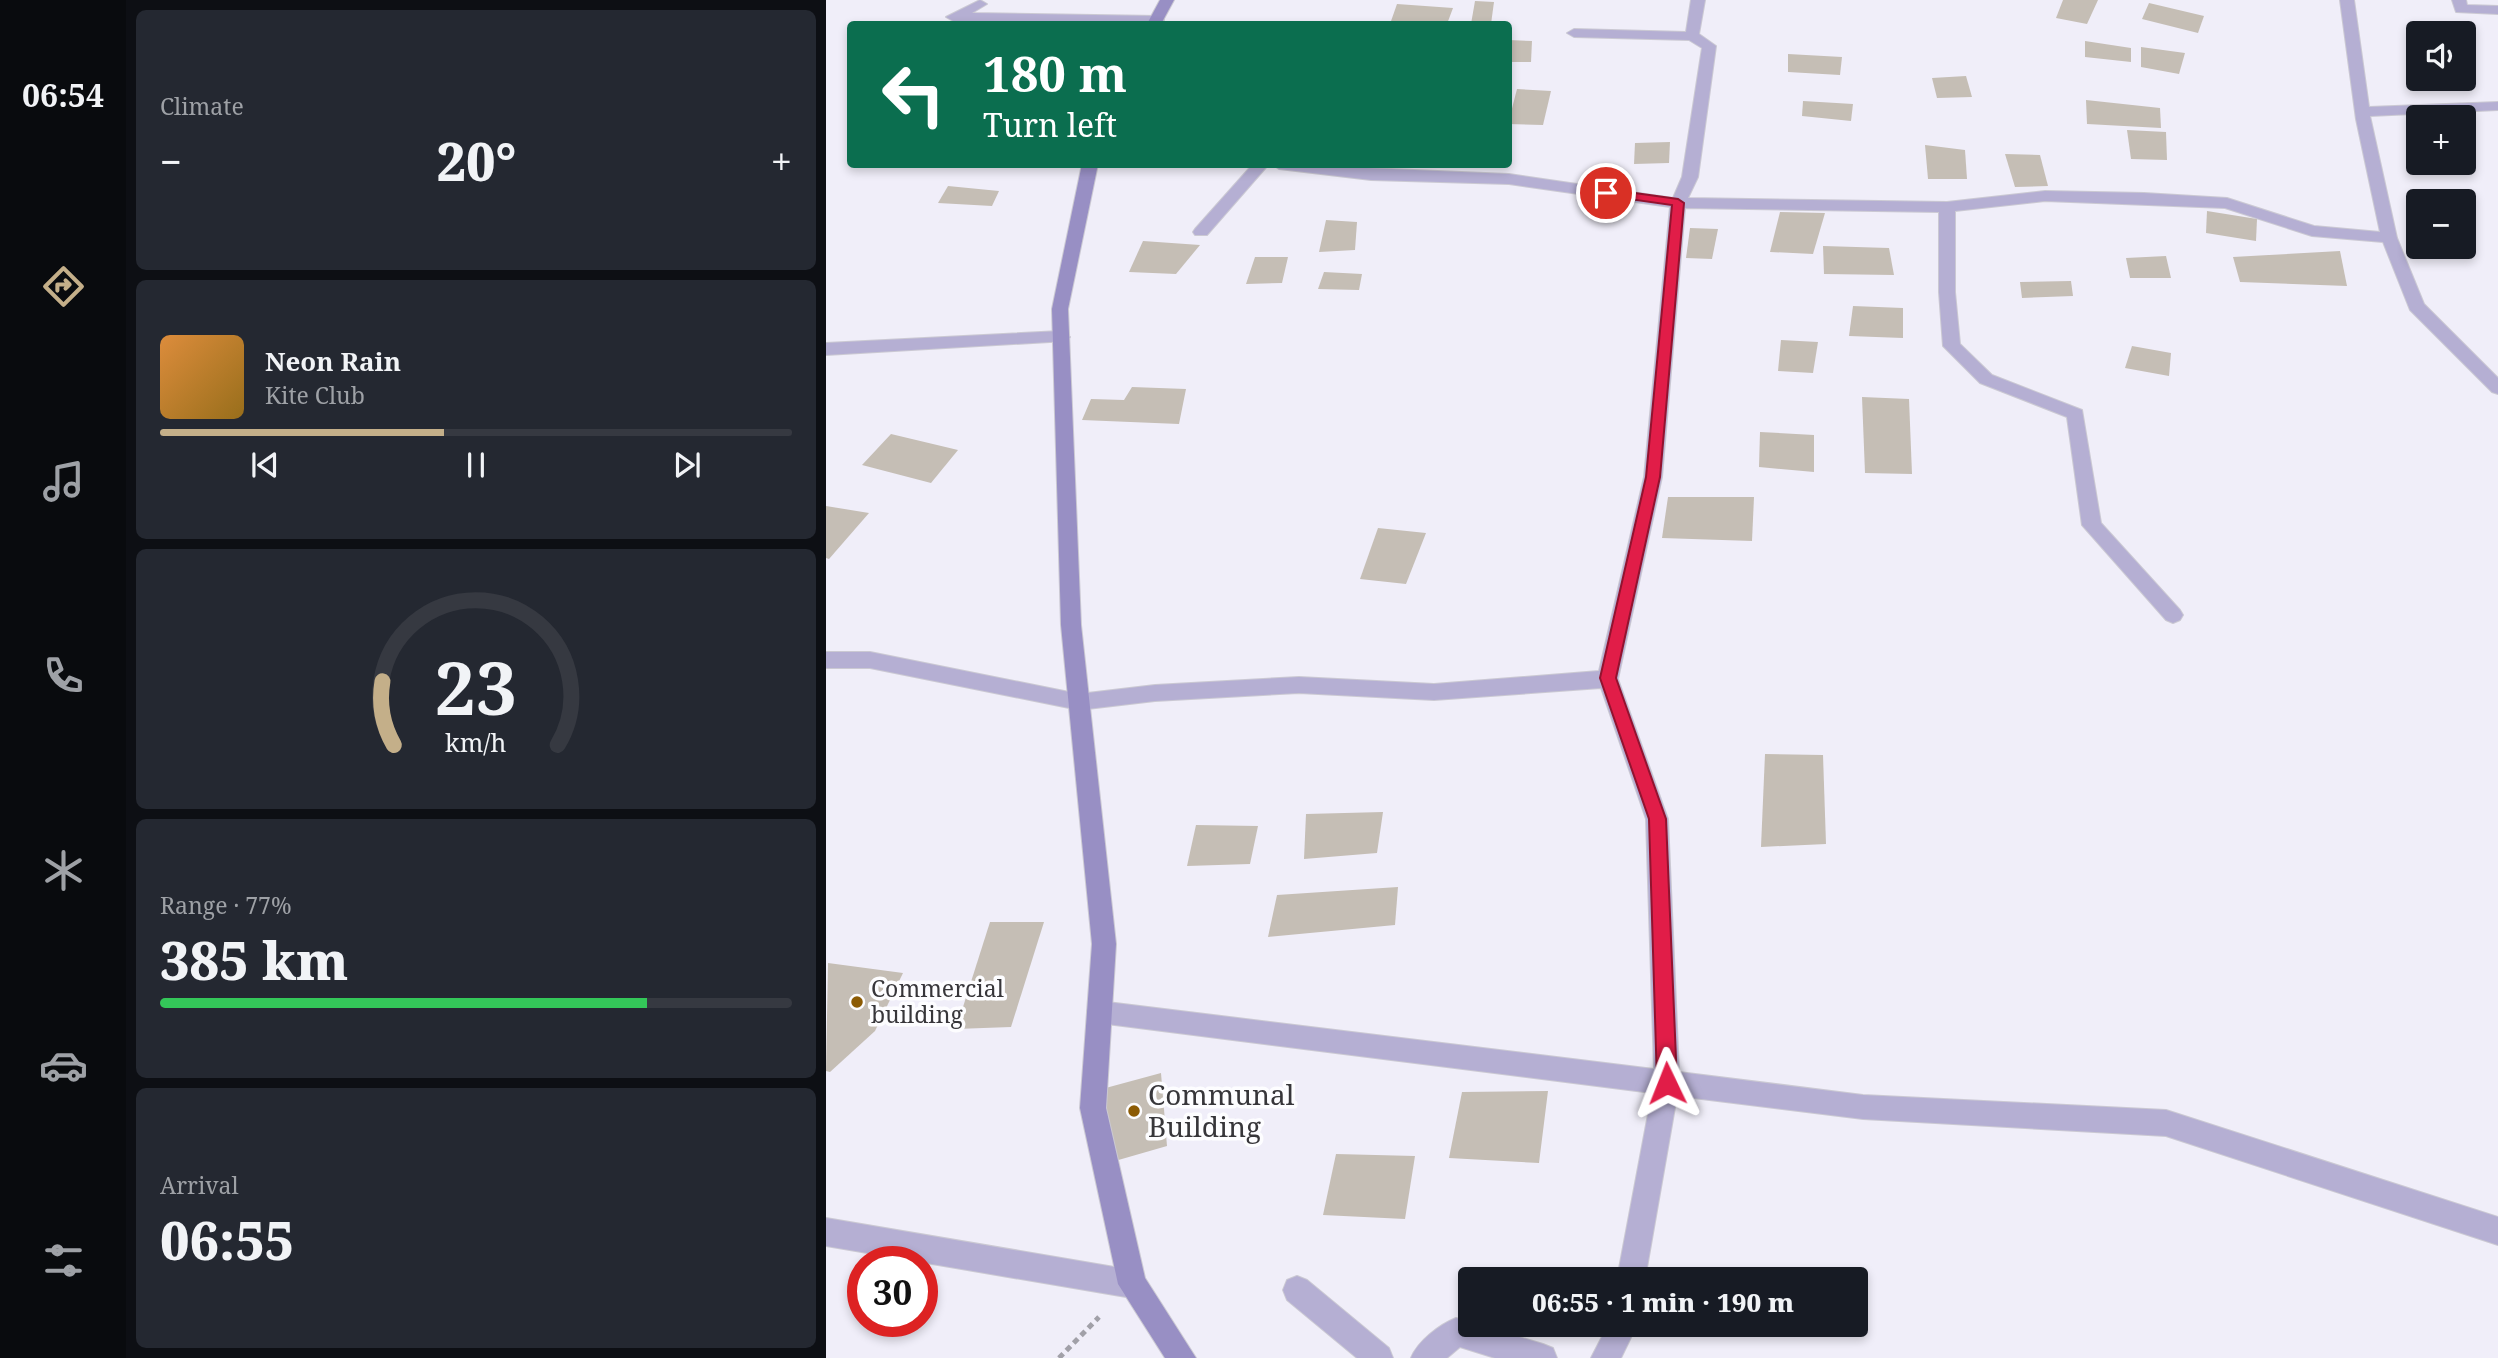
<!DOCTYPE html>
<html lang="en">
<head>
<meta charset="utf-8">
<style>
  body { margin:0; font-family:"Noto Serif",serif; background:#242831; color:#f1f3f6; height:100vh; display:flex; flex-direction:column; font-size:26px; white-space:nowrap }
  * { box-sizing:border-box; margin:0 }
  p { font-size:23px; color:#9ea1a6 }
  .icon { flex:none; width:38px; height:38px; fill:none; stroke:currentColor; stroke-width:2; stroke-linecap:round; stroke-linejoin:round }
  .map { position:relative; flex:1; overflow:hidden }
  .drawer { display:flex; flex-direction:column; gap:10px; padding:10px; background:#0d0f14; width:700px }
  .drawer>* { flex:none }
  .banner { position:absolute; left:21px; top:21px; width:665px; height:147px; border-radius:7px; box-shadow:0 4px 10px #0003; background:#0b6e4f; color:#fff; overflow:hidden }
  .fabs { position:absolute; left:1580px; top:21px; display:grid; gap:14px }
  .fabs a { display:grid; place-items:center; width:70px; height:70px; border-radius:7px; background:#171b24; box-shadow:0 4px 10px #0003; font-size:35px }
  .speed { position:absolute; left:21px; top:1246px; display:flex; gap:14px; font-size:35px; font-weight:700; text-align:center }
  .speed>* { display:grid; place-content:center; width:91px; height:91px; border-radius:50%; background:#171b24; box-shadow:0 4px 10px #0003; line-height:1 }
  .speed .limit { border:10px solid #d22; background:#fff; color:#111 }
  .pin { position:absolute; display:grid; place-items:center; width:60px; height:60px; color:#fff; margin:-30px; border:4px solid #fff; border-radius:50%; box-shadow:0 2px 7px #0007 }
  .me { position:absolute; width:77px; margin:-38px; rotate:358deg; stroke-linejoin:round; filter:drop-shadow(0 0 5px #0008) }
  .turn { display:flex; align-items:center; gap:24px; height:147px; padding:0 21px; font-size:32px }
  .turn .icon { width:91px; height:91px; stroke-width:2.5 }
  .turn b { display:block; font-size:49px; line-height:60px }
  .big { font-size:52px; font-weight:800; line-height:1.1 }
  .drawer .widget { flex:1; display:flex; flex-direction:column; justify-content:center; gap:10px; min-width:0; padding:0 24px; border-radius:10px; background:#242831 }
  .drawer .dial { align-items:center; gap:0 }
  .dial svg { height:182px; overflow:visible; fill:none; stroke:#363941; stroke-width:7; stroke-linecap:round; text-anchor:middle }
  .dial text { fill:#f1f3f6; stroke:none }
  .song { display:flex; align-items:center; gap:21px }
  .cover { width:84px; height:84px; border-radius:10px; background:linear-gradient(135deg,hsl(30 70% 55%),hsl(40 70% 35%)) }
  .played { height:7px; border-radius:4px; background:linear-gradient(90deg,#c4af89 45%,#363941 45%) }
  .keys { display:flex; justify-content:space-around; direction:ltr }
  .heat { display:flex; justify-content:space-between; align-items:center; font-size:38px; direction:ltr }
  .charge { height:10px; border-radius:5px; background:linear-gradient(90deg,#34c759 77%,#363941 0) }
  .trip { position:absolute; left:632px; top:1267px; width:410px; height:70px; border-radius:7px; background:#171b24; box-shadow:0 4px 10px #0003; font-weight:800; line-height:70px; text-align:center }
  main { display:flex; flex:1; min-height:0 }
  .tabs { display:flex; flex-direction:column; width:126px; justify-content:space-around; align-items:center; background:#090b0e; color:#9ea1a6 }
  .tabs .icon { width:49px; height:49px }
  .tabs .active { color:#c4af89 }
  .tabs b { font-size:32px; color:#f1f3f6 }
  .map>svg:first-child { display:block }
  .building { fill:#c5beb5 }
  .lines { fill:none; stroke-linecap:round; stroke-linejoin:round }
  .street-casing { stroke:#cbc9d3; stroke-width:2 }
  .secondary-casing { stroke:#cbc9d3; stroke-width:2 }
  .path { stroke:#a1a0a8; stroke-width:5; stroke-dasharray:6 4.5; stroke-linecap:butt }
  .street { fill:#b5afd3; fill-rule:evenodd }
  .secondary { fill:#988fc4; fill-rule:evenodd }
  .route { fill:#e11d48; stroke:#92132f; stroke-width:2 }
  .poi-dot { fill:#8c5b04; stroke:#fdfdff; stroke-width:2.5 }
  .labels { text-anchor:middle; stroke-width:7; stroke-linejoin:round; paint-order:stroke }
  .poi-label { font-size:23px; fill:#37363a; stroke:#fdfdff; text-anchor:start }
  .near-poi-label { font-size:28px; fill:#37363a; stroke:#fdfdff; text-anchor:start }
</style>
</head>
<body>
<main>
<nav class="tabs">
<b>06:54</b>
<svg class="icon active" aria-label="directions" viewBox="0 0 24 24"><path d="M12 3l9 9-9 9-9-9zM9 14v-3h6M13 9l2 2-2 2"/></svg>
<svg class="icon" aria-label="music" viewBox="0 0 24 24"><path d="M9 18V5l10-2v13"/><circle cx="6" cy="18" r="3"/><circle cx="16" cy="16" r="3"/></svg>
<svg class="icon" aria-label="phone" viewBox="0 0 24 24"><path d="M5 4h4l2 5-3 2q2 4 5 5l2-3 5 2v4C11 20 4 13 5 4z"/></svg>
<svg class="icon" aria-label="climate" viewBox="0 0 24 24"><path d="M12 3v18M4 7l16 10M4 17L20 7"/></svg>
<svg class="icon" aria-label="car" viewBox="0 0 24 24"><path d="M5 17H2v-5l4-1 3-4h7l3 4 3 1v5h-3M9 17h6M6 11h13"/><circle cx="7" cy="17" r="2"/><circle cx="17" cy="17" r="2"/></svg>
<svg class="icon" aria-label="filters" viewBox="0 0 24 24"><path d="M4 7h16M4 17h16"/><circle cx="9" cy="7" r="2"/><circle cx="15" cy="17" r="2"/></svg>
</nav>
<section class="drawer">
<div class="widget"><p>Climate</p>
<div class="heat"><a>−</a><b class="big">20°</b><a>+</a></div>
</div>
<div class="widget">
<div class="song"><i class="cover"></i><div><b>Neon Rain</b><p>Kite Club</p></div></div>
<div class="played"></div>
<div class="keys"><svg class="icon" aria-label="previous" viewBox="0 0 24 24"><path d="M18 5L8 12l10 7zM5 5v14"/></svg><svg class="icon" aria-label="pause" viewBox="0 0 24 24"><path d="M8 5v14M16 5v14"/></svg><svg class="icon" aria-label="next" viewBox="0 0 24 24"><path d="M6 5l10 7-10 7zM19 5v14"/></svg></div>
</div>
<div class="widget dial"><svg viewBox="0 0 100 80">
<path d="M14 69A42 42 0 1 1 86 69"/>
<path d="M14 69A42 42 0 0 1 9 41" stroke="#c4af89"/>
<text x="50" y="56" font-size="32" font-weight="700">23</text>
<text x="50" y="72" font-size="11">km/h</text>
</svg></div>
<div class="widget"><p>Range · 77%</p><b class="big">385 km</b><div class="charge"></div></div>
<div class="widget"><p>Arrival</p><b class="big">06:55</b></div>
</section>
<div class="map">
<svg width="1672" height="1358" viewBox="0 0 1672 1358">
  <rect width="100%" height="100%" fill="#f0eef9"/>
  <g class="building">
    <path d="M1237,0H1272L1261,24L1230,18Z"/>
    <path d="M649,1L668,2L665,24H645Z"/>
    <path d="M1323,3L1378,16L1372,33L1316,19Z"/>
    <path d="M571,4L627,8L621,24H564Z"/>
    <path d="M682,40L706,41L705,62H682Z"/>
    <path d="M1259,41L1305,48V62L1259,57Z"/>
    <path d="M1315,47L1359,53L1353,74L1315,67Z"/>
    <path d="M962,54L1016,57L1014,75L962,72Z"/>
    <path d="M1140,76L1146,97L1111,98L1106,78Z"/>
    <path d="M691,89L725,91L717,125L682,124Z"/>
    <path d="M1260,100L1334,108L1335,128L1261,124Z"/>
    <path d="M977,101L1027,104L1025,121L976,116Z"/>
    <path d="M1301,130L1340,132L1341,160L1305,159Z"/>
    <path d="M844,142L843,163L808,164L809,143Z"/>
    <path d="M1099,145L1139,150L1141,179H1102Z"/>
    <path d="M1179,154L1214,155L1222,186L1189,187Z"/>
    <path d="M122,186L173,191L166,206L112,203Z"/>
    <path d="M1381,211L1431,219L1430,241L1380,233Z"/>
    <path d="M954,212L999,213L987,254L944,252Z"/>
    <path d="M500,220L531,222L529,250L493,252Z"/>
    <path d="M864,228L892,229L886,259L860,258Z"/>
    <path d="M317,241L374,245L350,274L303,272Z"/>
    <path d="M997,246L1063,248L1068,275L998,274Z"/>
    <path d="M1514,251L1521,286L1414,282L1407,257Z"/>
    <path d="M1340,256L1345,278H1304L1300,258Z"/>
    <path d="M429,257H462L456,283L420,284Z"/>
    <path d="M498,272L536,274L533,290L492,289Z"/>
    <path d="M1245,281L1247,296L1196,298L1194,282Z"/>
    <path d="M1027,306L1077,308V338L1023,336Z"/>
    <path d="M955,340L992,342L987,373L952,371Z"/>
    <path d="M1306,346L1345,353L1343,376L1299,368Z"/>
    <path d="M306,387L360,389L353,424L256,420L265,399L298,400Z"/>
    <path d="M1036,397L1083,399L1086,474L1039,473Z"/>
    <path d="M934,432L988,435V472L933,467Z"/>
    <path d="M65,434L132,450L105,483L36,465Z"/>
    <path d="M842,497H928L926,541L836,538Z"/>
    <path d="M0,506L43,513L3,559L0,558Z"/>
    <path d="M552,528L600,533L580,584L534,579Z"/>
    <path d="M939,754L997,755L1000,844L935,847Z"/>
    <path d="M557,812L551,853L478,859L480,814Z"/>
    <path d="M370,825L432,826L424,864L361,866Z"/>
    <path d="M572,887L569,925L442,937L451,895Z"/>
    <path d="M164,922H218L185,1027L130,1029Z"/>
    <path d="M2,963L77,973L49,1031L4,1072L0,1071Z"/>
    <path d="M335,1073L341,1146L282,1163L276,1089Z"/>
    <path d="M722,1091L713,1163L623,1158L636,1092Z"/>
    <path d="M510,1154L589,1156L579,1219L497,1215Z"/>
  </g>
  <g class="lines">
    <g class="street-casing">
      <g id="street">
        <path d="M154,0L161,4L146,13L331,16L338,20L331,24L127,21L120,17Z"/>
        <path d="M865,0H879L873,34L890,46L872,177L862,198L1121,202L1219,191L1318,193L1401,198L1488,226L1554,232L1530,119L1514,0H1528L1543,107L1672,102V110L1544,116L1571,238L1598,304L1672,378V394L1666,392L1584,310L1557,242L1486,236L1399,208L1219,201L1129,211V292L1134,344L1166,375L1256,410L1275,523L1354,610L1357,615L1354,620L1347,623L1340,620L1256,525L1241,417L1154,383L1117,346L1113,292V212L859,208L836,477L792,679L842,819L853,1072L1037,1095L1340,1110L1672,1217V1245L1340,1136L1037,1119L851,1096L819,1279H791L826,1093L273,1023L264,1020L261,1012L264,1004L273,1001L828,1069L820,819L775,688L608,700L473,693L329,701L253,710L44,668H0V652H44L253,694L329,685L473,677L608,684L773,671L818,477L844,207L683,184L545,180L453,169L446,164L683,174L847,198L856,177L876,48L863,40L748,37L741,33L748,29L860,32Z"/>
        <path d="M1626,0H1640L1641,5L1672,6V14L1630,12Z"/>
        <path d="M427,164H443L381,235H369L367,232L369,229Z"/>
        <path d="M235,331L244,337L241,341L0,355V343Z"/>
        <path d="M0,1218L306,1270L316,1274L320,1284L316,1294L306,1298L0,1246Z"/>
        <path d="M471,1276L481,1280L563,1348L567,1358H531L461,1300L457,1290L461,1280Z"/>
        <path d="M630,1318L644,1322V1325H653L717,1344L727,1348L731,1358H669L634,1347L621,1358H585C592,1341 613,1325 630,1318Z"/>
        <path d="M782,1325H811L795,1358H765Z"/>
      </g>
    </g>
    <g class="secondary-casing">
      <g id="secondary">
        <path d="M334,0H348L335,24H321Z"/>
        <path d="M256,164H272L242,309L255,625L290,944L280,1108L319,1278L370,1358H339L292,1284L254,1108L266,944L235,625L226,309Z"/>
      </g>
    </g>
    <path class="path" d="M233,1358L273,1317"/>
    <use href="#street" class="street"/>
    <use href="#secondary" class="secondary"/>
  </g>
  <path class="route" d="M780,189L852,199L858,203L834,477L790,678L840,819L851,1083L848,1089L841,1092L834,1089L831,1083L823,819L774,678L820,477L846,205L775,195V190Z"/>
  <g class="poi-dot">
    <circle cx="31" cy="1002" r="7"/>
    <circle cx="308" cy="1111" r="7"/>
  </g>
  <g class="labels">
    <g class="poi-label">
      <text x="45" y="997">Commercial<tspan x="45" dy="26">building</tspan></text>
    </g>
    <g class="near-poi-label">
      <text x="322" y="1105">Communal<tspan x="322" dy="32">Building</tspan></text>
    </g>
  </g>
</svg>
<div class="fabs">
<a><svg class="icon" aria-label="sound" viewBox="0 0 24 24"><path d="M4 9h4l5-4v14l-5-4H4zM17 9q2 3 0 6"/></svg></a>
<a>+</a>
<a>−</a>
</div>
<div class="speed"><div class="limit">30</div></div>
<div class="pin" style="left:780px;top:193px;background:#d93025"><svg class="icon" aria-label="arrive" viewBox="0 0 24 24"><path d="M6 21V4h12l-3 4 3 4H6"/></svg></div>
<svg class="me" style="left:841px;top:1083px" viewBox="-20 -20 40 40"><path d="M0-17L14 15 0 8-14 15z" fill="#e11d48" stroke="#fff" stroke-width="4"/></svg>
<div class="trip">06:55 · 1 min · 190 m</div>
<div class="banner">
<div class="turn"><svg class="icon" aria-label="left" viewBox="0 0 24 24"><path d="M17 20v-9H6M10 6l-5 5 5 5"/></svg><div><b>180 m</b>Turn left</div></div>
</div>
</div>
</main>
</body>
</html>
